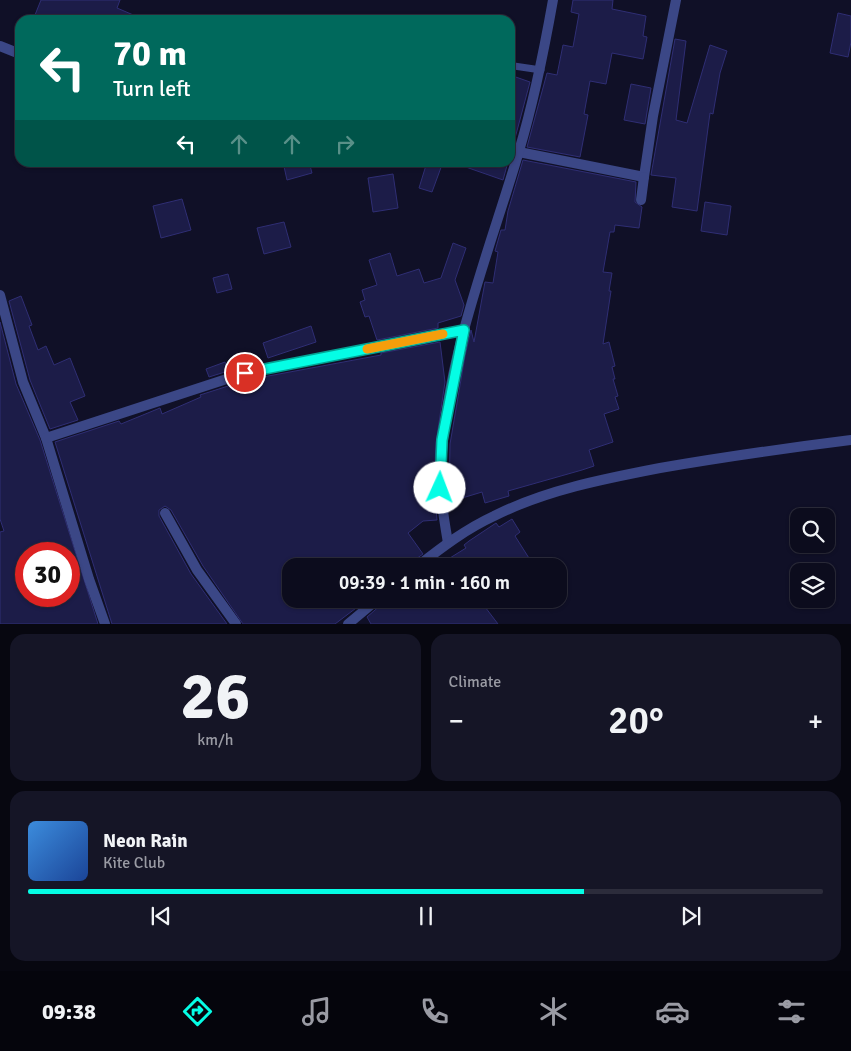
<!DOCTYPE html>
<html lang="en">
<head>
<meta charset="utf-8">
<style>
  body { margin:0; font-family:Signika,sans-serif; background:#151526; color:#f1f3f6; height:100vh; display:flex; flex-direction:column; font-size:19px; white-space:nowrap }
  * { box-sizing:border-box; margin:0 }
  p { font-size:16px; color:#9a9ba4 }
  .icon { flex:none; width:28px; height:28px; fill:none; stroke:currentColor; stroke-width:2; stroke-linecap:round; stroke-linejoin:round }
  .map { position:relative; height:624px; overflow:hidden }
  .drawer { display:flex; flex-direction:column; gap:10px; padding:10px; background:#070710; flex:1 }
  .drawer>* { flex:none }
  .guide { position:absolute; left:15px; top:15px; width:500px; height:152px; border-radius:15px; box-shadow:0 1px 4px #0004,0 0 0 1px #2c2c3b; background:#00695c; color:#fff; overflow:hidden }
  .tools { position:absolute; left:790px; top:508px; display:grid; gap:10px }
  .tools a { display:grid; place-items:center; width:45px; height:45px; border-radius:10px; background:#0c0c1d; box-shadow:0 1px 4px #0004,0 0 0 1px #2c2c3b; font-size:25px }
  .speed { position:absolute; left:15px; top:542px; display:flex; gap:10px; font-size:25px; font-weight:700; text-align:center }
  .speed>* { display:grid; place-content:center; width:65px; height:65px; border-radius:50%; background:#0c0c1d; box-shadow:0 1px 4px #0004,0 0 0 1px #2c2c3b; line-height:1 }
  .speed .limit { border:8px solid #d22; background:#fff; color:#111 }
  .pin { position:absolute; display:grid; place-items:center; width:42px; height:42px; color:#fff; margin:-21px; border:2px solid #fff; border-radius:50%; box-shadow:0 1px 5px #0007 }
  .me { position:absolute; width:55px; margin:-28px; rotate:2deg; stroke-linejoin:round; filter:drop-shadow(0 0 4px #0008) }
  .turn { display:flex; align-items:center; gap:18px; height:105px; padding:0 15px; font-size:22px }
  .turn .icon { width:65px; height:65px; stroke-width:2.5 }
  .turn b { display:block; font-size:35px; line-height:42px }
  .lanes { display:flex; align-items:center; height:48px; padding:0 15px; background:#0003; justify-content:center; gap:25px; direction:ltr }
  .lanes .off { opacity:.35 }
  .big { font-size:38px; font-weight:600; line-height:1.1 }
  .drawer .tile { flex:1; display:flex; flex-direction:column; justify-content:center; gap:8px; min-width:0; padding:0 18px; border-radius:15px; background:#151526 }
  .drawer .dial { align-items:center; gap:0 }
  .dial b { font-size:65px; line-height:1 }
  .song { display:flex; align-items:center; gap:15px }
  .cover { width:60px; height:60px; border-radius:8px; background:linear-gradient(135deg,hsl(210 70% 55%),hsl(220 70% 35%)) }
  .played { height:5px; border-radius:2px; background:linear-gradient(90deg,#05fde5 70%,#2c2c3b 70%) }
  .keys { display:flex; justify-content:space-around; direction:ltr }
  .heat { display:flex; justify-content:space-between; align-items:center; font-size:28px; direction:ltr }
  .drawer .tiles { flex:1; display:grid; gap:10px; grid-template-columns:1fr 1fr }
  .tile:last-child { grid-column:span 2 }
  .trip { position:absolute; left:282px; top:558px; width:285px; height:50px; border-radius:15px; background:#0c0c1d; box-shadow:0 1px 4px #0004,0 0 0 1px #2c2c3b; font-weight:600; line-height:50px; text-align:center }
  .tab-bar { display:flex; height:80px; justify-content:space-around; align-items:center; background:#05050c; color:#9a9ba4 }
  .tab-bar .icon { width:35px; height:35px }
  .tab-bar .active { color:#05fde5 }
  .tab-bar b { font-size:22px; color:#f1f3f6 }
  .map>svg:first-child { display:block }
  .building { fill:#1c1c48; stroke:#2f2e74; fill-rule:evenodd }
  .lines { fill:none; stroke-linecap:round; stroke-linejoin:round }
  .service { stroke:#3b4786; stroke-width:7 }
  .minor { stroke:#3b4786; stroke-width:10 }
  .tertiary { stroke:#3b4786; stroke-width:10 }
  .route-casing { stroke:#03a495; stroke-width:12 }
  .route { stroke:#05fde5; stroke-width:9 }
  .slow { stroke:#f59e0b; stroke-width:9 }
</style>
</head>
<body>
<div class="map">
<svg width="851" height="624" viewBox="0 0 851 624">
  <rect width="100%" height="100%" fill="#101027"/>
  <g class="building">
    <path d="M41,0H120L117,8L145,20H33Z"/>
    <path d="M573,0H613L612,9L646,16L643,36L647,37L643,59L612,53L606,84L590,81L584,114L588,115L580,157L527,147L547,73L557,75L563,45L573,47L579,14L571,12Z"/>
    <path d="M838,13L851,16V42L848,57L830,53Z"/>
    <path d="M675,39L686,41L676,120L687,123L710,45L727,51L720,73L713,114L710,113L697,211L672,207L676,178L651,175Z"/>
    <path d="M510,75L530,82L510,157Z"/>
    <path d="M631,84L651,88L645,124L624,120Z"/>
    <path d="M523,160L636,182L635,202L642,207L639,228L615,225L614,232H610L603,272L612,273L609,291H611L603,344L609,342L615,366L612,367L615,379H613L618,396L615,397L619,409L604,414L613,442L589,450L594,466L582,470L508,491L509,496L485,503L482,492L449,502L450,444L465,356L471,330L474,342L485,282L493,283L498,252L495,251L501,230H505L508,211Z"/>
    <path d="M283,162H309L312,173L287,180Z"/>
    <path d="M427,162H443L432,192L419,188Z"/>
    <path d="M460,162H508L503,180L460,165Z"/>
    <path d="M393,174L398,208L373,212L368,178Z"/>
    <path d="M182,199L191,230L161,238L153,206Z"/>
    <path d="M705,202L731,206L727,235L701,231Z"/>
    <path d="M284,222L291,247L264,254L257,228Z"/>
    <path d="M453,243L466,248L455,280L464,305L461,316L438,323V328L377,340L369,316L365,317L360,302L365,300L362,290L377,285L369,260L390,253L397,276L419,269L424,283L441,278Z"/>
    <path d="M228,274L232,289L217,293L213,278Z"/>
    <path d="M21,296L32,325L29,326L38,350L46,346L54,365L70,358L85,396L70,402L78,420L50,429L30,380L9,301Z"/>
    <path d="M0,322L16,384L40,440L98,624H0V532L4,531L0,519ZM26,554H69V596H26Z"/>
    <path d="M311,326L316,342L268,358L263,343Z"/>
    <path d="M440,342L445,382L436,443L434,486L437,520L423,521L408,533L423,554L413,561L411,566H291V599H368L335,624H243L203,566L171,510L165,506L159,510V516L191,574L227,624H112L55,442L119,421L121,424L160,408L162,414L201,397L200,395L247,380L381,355V353Z"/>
    <path d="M225,362L228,371L209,377L206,369Z"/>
    <path d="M512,519L520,532L515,536L534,566H437L466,548L464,545L469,541L496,523L499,527Z"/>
    <path d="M385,599H479L498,624H371L367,617L382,604Z"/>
  </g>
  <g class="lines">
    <path class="service" d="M514,66L541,70"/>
    <g class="minor">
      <path d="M0,46L20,54"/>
      <path d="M519,152L644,177L653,116L676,0"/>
      <path d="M641,200L644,177"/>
      <path d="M0,295L23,382L46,438L89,579L105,624"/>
      <path d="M46,438L245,373L464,330"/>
      <path d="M165,513L197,570L236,624"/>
      <path d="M448,543C445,524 441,505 441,486C440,371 487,260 519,151C534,101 544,51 553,0"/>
    </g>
    <g class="tertiary">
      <path d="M418,566C442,547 466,529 494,516C546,490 603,479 660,468C724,457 787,448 851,440"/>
      <path d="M348,624L378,599"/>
    </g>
  </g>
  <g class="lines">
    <g class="route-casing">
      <path id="route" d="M245,373L464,330L442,440L440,488"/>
    </g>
    <use href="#route" class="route"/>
    <path class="slow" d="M367,349L443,334"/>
  </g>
</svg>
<div class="tools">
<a><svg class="icon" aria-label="search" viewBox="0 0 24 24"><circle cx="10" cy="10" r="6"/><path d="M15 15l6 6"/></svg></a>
<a><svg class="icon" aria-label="layers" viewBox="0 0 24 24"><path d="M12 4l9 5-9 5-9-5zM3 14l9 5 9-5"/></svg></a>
</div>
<div class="speed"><div class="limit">30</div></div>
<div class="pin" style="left:245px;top:373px;background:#d93025"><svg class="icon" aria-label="arrive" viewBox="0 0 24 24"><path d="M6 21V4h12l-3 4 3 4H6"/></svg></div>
<svg class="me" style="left:440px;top:488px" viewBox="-20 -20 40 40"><circle r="19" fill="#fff"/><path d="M0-13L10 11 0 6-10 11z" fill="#05fde5"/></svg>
<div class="trip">09:39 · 1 min · 160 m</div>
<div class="guide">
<div class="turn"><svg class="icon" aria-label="left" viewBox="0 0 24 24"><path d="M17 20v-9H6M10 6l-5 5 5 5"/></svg><div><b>70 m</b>Turn left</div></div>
<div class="lanes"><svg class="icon" aria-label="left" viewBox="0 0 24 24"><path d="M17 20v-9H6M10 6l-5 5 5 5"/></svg><svg class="icon off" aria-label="ahead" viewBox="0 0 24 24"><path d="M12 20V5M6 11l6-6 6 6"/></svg><svg class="icon off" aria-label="ahead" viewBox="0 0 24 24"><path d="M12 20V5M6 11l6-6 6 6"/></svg><svg class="icon off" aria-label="right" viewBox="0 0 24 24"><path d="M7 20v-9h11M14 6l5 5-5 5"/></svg></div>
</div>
</div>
<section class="drawer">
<div class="tiles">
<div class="tile dial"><b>26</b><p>km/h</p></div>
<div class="tile"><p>Climate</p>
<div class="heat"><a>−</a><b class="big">20°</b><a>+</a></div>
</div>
<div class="tile">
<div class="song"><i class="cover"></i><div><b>Neon Rain</b><p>Kite Club</p></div></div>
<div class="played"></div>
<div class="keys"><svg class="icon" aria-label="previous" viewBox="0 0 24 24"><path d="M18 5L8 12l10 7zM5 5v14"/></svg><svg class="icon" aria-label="pause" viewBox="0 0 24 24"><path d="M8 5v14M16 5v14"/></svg><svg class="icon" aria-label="next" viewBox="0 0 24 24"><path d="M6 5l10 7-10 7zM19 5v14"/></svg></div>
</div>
</div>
</section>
<nav class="tab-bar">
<b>09:38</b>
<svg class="icon active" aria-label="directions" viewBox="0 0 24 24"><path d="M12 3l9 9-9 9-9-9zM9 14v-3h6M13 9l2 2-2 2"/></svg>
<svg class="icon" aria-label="music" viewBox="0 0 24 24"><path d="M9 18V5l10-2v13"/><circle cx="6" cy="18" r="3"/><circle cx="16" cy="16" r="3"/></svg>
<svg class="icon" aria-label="phone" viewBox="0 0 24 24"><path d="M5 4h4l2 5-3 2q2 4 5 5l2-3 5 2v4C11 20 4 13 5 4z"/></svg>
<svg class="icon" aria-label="climate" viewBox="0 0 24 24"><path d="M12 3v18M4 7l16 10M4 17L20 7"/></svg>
<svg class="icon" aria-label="car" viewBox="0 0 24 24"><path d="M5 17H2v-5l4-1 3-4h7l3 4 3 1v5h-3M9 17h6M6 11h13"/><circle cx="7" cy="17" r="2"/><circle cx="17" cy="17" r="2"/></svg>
<svg class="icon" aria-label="filters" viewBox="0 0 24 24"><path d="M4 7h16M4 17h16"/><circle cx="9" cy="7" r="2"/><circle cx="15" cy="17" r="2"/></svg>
</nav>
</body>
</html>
